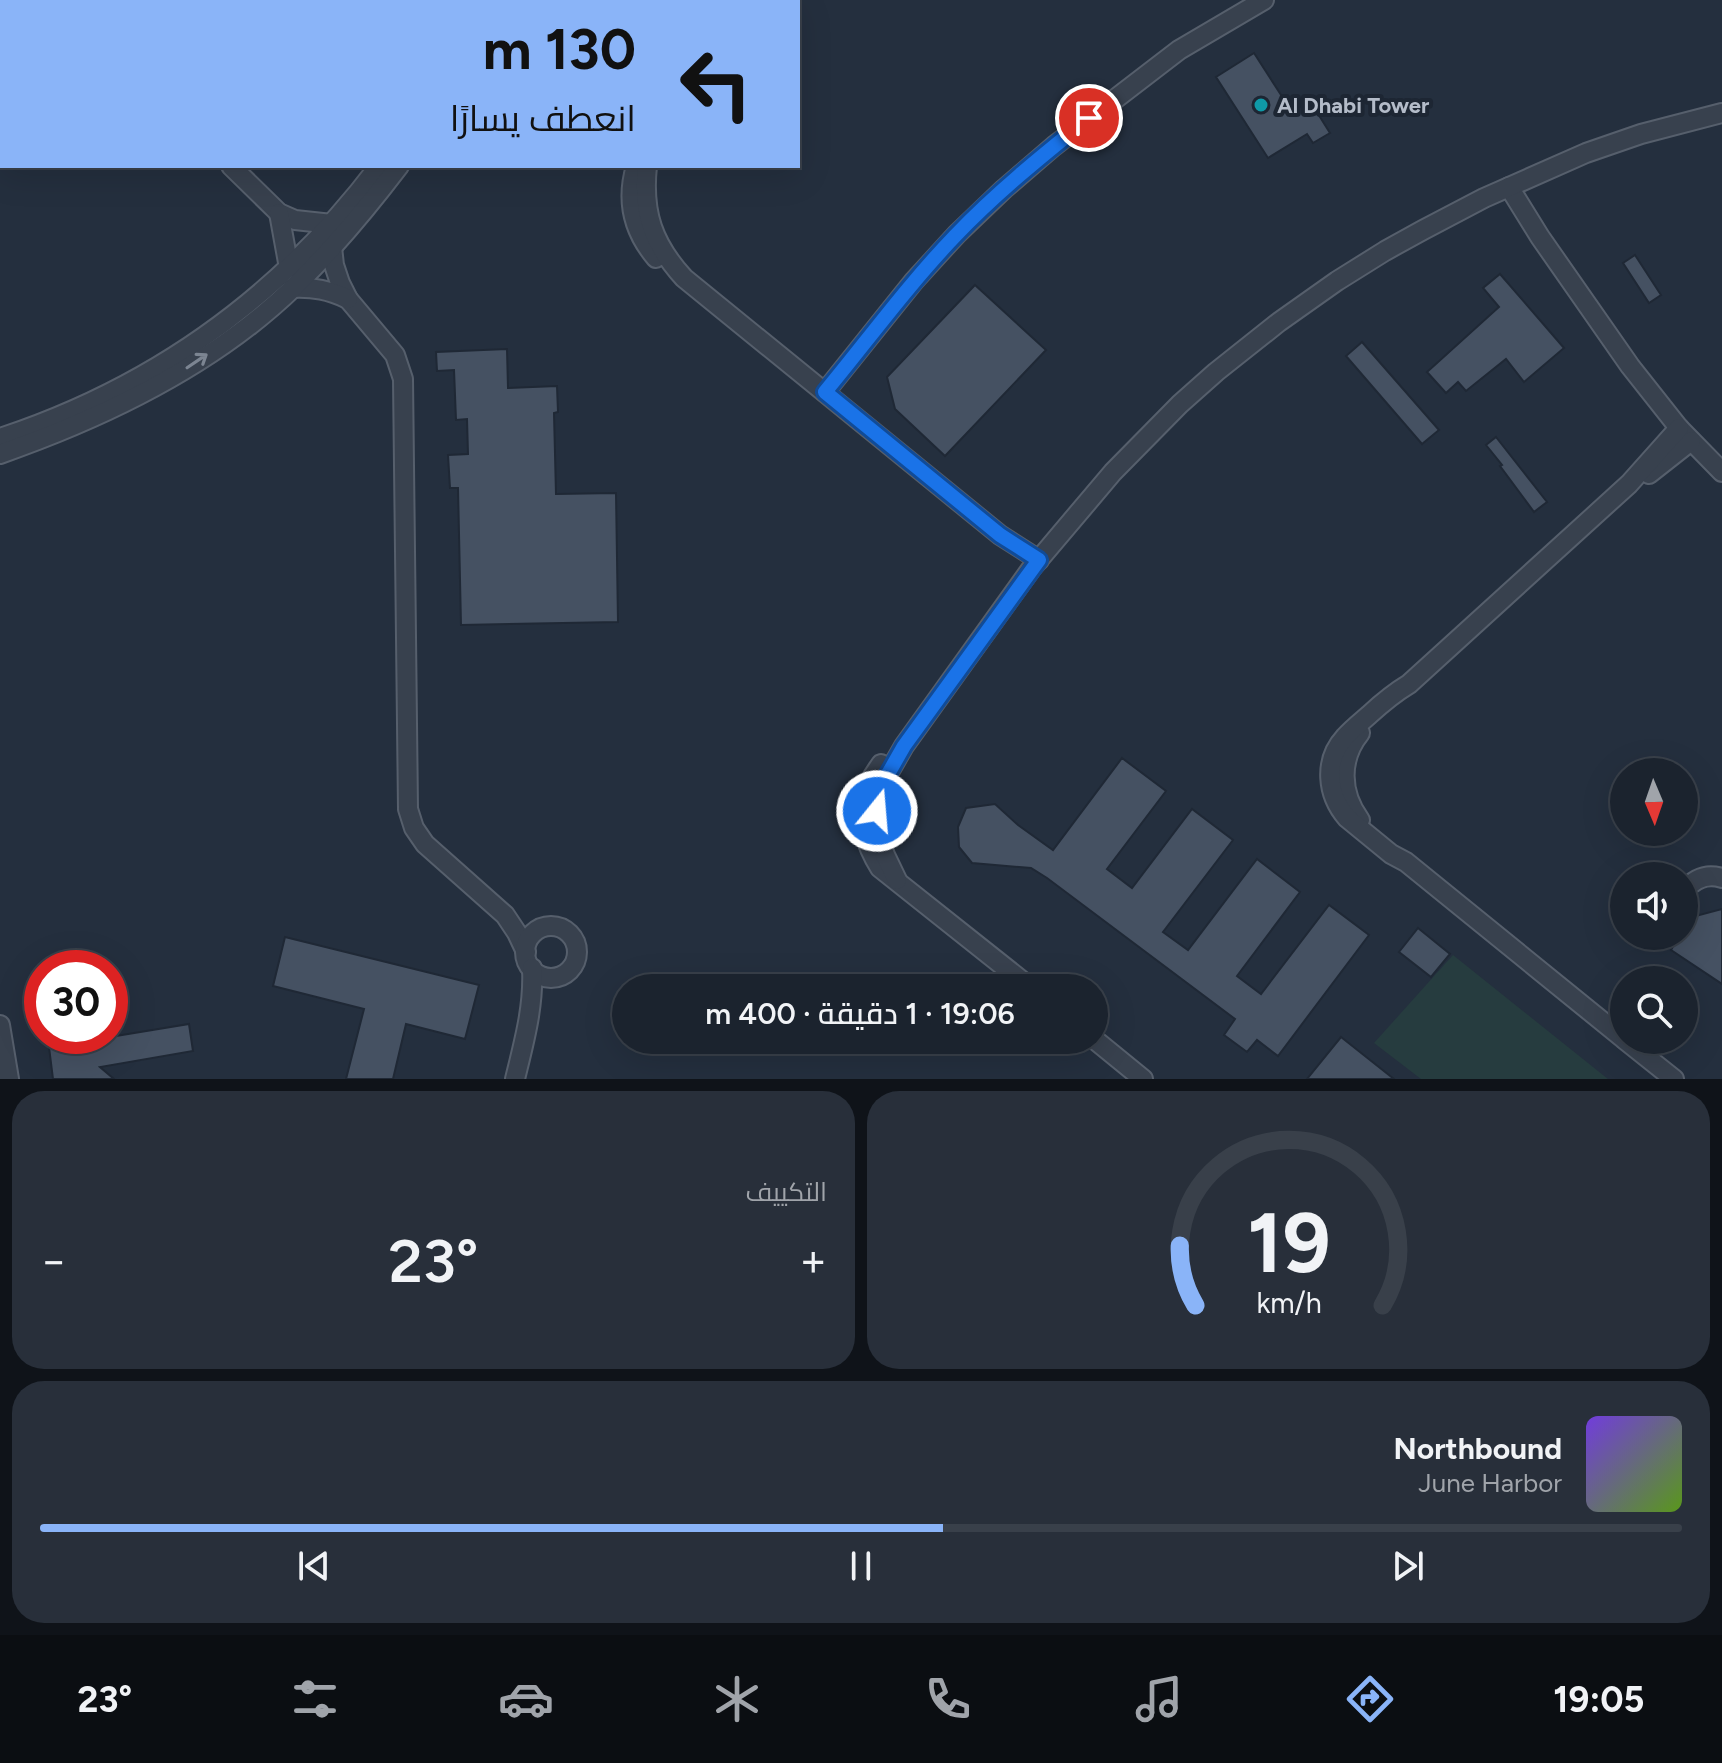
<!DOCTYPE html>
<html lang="ar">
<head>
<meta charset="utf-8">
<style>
  body { margin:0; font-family:Figtree,Cairo,sans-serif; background:#282f3a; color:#f1f3f6; direction:rtl; height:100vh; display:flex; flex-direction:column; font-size:30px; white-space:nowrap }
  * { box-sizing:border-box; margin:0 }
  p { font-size:26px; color:#a0a4aa }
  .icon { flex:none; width:44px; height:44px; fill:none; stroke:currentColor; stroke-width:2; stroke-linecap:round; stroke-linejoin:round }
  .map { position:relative; height:1079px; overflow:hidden; direction:ltr }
  .panel { display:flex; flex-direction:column; gap:12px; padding:12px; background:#0f1319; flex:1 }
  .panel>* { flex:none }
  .top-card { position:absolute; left:0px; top:0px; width:800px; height:168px; box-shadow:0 8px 32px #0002,0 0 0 2px #39404a; direction:rtl; background:#8ab4f8; color:#111; overflow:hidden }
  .needle { width:52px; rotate:178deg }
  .tools { position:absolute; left:1610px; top:758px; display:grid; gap:16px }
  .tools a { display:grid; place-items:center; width:88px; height:88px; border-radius:50%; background:#1b232e; box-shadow:0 8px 32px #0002,0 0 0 2px #39404a; font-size:40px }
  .speed { position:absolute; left:24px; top:950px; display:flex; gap:16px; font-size:40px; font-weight:700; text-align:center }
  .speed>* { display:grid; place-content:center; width:104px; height:104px; border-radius:50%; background:#1b232e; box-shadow:0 8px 32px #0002,0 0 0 2px #39404a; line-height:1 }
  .speed .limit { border:12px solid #d22; background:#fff; color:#111 }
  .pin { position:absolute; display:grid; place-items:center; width:68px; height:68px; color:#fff; margin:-34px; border:4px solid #fff; border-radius:50%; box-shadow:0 2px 8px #0007 }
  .me { position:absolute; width:88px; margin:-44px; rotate:17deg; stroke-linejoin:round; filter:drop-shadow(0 0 6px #0008) }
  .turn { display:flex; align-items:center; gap:28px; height:168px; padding:0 32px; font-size:36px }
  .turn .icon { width:104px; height:104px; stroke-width:2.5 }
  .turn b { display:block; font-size:56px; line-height:68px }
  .big { font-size:60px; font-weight:600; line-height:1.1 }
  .panel .tile { flex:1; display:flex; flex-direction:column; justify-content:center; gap:12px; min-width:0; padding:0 28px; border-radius:32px; background:#282f3a }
  .panel .dial { align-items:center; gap:0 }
  .dial svg { height:208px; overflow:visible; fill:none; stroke:#39404a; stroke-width:7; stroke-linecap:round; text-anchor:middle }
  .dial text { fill:#f1f3f6; stroke:none }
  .song { display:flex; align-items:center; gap:24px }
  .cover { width:96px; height:96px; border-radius:12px; background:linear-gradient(135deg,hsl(260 70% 55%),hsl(90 70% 35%)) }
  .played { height:8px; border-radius:4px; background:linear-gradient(90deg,#8ab4f8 55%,#39404a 55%) }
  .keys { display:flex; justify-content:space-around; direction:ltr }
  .heat { display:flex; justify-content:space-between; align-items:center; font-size:44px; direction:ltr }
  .panel .tiles { flex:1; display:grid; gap:12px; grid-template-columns:1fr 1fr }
  .tile:last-child { grid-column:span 2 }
  .trip { position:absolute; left:612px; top:974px; width:496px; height:80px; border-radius:40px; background:#1b232e; box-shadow:0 8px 32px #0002,0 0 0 2px #39404a; font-weight:600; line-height:80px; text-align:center; direction:rtl }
  .tabs { display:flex; height:128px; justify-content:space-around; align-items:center; background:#0b0e12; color:#a0a4aa }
  .tabs .icon { width:56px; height:56px }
  .tabs .current { color:#8ab4f8 }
  .tabs b { font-size:36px; color:#f1f3f6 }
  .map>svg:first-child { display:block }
  .green { fill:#263c3f }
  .building { fill:#455162; stroke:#1f2835; stroke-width:2 }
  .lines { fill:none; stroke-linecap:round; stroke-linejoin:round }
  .minor-casing { stroke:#565f6c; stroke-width:22 }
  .minor { stroke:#38414e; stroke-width:18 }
  .oneway { stroke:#7c8592 }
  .route-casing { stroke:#114b97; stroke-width:20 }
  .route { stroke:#1a73e8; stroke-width:14 }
  .culture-dot { fill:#0f9aa8; stroke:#1d2633; stroke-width:3 }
  .labels { text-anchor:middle; stroke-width:8; stroke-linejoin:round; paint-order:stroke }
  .poi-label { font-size:22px; font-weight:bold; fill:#b4bcc9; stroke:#1d2633; text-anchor:start }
</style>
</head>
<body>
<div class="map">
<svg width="1722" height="1079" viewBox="0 0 1722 1079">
  <rect width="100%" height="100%" fill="#242f3e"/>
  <path class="green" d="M1453,955L1608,1079H1421L1374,1043Z"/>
  <g class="building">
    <path d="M1254,53L1292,112L1310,101L1330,133L1313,143L1307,134L1268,158L1216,77Z"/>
    <path d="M1635,255L1661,295L1649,303L1623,263Z"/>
    <path d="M1500,274L1564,348L1524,382L1506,359L1466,391L1458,382L1446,393L1427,372L1499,307L1483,288Z"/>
    <path d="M975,285L1046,350L945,456L895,409L887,377Z"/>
    <path d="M1362,342L1439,430L1422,444L1346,356Z"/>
    <path d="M507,349L508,388L557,386L558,412L554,413L556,494L616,493L618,622L461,625L458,488H450L448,455L468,454L467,419L456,420L454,370L437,371L436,352Z"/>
    <path d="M1496,437L1547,502L1534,512L1500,466L1502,465L1486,445Z"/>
    <path d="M1122,758L1166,791L1107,869L1132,888L1192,809L1233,840L1163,932L1188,950L1257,859L1300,892L1237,976L1261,994L1329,905L1369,935L1278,1056L1257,1040L1247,1052L1224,1035L1235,1019L1047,878L1031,868L972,863L959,847L958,827L966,808L995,804L1018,825L1053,850Z"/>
    <path d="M1722,909V984L1671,950L1679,936H1684V925L1688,918Z"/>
    <path d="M1418,928L1450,954L1431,977L1399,952Z"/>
    <path d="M285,937L479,985L465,1039L406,1024L393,1079H346L364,1009L273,986Z"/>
    <path d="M189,1024L193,1051L100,1067L114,1079H53L49,1047Z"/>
    <path d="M1341,1037L1394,1079H1307Z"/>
  </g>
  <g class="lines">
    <g class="minor-casing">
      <g id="minor">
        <path d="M117,2L118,0"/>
        <path d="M468,2L469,0"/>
        <path d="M486,2L487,0"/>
        <path d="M780,2L782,0"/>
        <path d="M0,102L2,101"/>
        <path d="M231,166L279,213L295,220L332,224"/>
        <path d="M636,166C626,200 633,231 656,258"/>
        <path d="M647,166C642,213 653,244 684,278L1000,535L1039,560"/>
        <path d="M1509,187L1540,237L1630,366L1679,428L1722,472"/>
        <path d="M279,213L289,268"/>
        <path d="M332,247L334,265L340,283L348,299L395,355L403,379L408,809L414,828L425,844L505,915L517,933L526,952"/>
        <path d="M292,288C314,287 329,290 348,299"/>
        <path d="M825,392L914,281L957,234L1004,189L1054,146L1179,50L1264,0"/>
        <path d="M0,438C155,387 281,296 379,166"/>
        <path d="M0,454C106,417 214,365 295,286C333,249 367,208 399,166"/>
        <path d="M1649,474L1691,441"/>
        <path d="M1360,733C1339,759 1340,793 1360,820"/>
        <path d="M881,764C875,773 868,782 865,793C856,818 867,847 880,868L1031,988"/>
        <path d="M897,880L885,855L878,834L877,811L880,788L904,746L1031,569L1113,472L1180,404L1216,372L1279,322L1337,281L1385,251L1423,230L1484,198L1586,153L1641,134L1722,113"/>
        <path d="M1684,891C1694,879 1706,873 1722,878"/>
        <circle cx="551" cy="952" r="26"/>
        <path d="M0,1025L9,1079"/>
        <path d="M1094,1039L1143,1079"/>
        <path d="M1624,1039L1406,862L1391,854L1347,818C1327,795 1323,761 1345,737C1352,729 1361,722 1369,715C1382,703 1394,693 1409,684L1629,484L1679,428"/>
        <path d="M1625,1040L1674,1079"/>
        <path d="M515,1079C524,1042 534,1007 532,968"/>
      </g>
    </g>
    <use href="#minor" class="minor"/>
  </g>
  <defs><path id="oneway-shaft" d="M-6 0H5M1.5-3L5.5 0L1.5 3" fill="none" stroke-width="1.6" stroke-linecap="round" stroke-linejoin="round" transform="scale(2)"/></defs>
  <use class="oneway" href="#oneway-shaft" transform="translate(197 361) rotate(-34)"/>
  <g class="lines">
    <g class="route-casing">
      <path id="route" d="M877,811L880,788L904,746L1039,560L1000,535L825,392C868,340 908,285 955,236C996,193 1043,155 1089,118"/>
    </g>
    <use href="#route" class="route"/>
  </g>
  <circle class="culture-dot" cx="1261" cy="105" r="8"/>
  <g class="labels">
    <g class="poi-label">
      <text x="1277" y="113">Al Dhabi Tower</text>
    </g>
  </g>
</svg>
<div class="tools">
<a><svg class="needle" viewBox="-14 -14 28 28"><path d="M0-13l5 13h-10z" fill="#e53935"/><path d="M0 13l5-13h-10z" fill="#a0a4aa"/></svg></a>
<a><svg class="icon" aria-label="sound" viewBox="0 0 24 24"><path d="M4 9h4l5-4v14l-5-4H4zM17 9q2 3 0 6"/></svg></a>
<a><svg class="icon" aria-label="search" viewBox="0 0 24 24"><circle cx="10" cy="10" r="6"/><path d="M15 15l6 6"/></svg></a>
</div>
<div class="speed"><div class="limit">30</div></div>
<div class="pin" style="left:1089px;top:118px;background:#d93025"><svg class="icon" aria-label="arrive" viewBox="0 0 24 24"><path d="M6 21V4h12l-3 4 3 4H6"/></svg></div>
<svg class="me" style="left:877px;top:811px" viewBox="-20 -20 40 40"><circle r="17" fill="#1a73e8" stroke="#fff" stroke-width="3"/><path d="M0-11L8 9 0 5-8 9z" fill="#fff"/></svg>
<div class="trip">19:06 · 1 دقيقة · 400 m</div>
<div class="top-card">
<div class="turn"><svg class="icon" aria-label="left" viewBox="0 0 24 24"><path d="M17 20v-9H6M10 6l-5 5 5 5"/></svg><div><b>130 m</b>انعطف يسارًا</div></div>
</div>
</div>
<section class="panel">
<div class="tiles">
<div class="tile dial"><svg viewBox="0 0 100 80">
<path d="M14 69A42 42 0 1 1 86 69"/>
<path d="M14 69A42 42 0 0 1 8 46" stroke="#8ab4f8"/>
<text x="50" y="56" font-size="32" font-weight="700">19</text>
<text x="50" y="72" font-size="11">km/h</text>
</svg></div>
<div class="tile"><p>التكييف</p>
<div class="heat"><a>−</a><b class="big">23°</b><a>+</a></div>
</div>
<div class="tile">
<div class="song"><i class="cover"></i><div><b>Northbound</b><p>June Harbor</p></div></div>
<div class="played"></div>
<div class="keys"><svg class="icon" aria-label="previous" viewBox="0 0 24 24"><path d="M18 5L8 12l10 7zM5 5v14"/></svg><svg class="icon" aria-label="pause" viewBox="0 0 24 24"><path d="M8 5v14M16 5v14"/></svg><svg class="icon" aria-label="next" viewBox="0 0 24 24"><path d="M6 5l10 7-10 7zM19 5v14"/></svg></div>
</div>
</div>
</section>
<nav class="tabs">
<b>19:05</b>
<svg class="icon current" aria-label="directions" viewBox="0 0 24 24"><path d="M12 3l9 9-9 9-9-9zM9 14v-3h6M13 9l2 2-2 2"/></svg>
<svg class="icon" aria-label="music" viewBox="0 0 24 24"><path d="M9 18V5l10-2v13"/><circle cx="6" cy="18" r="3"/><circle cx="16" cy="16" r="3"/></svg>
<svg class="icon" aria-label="phone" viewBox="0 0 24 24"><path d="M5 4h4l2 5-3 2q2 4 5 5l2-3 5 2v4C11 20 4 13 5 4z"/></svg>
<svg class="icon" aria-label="climate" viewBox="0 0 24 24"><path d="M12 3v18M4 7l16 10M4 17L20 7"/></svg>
<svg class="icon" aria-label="car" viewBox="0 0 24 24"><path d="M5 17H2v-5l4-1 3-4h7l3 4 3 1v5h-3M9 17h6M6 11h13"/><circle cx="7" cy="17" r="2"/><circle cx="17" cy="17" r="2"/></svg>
<svg class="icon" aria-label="filters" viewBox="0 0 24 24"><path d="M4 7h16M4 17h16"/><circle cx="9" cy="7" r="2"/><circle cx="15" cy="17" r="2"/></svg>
<b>23°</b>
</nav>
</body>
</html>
